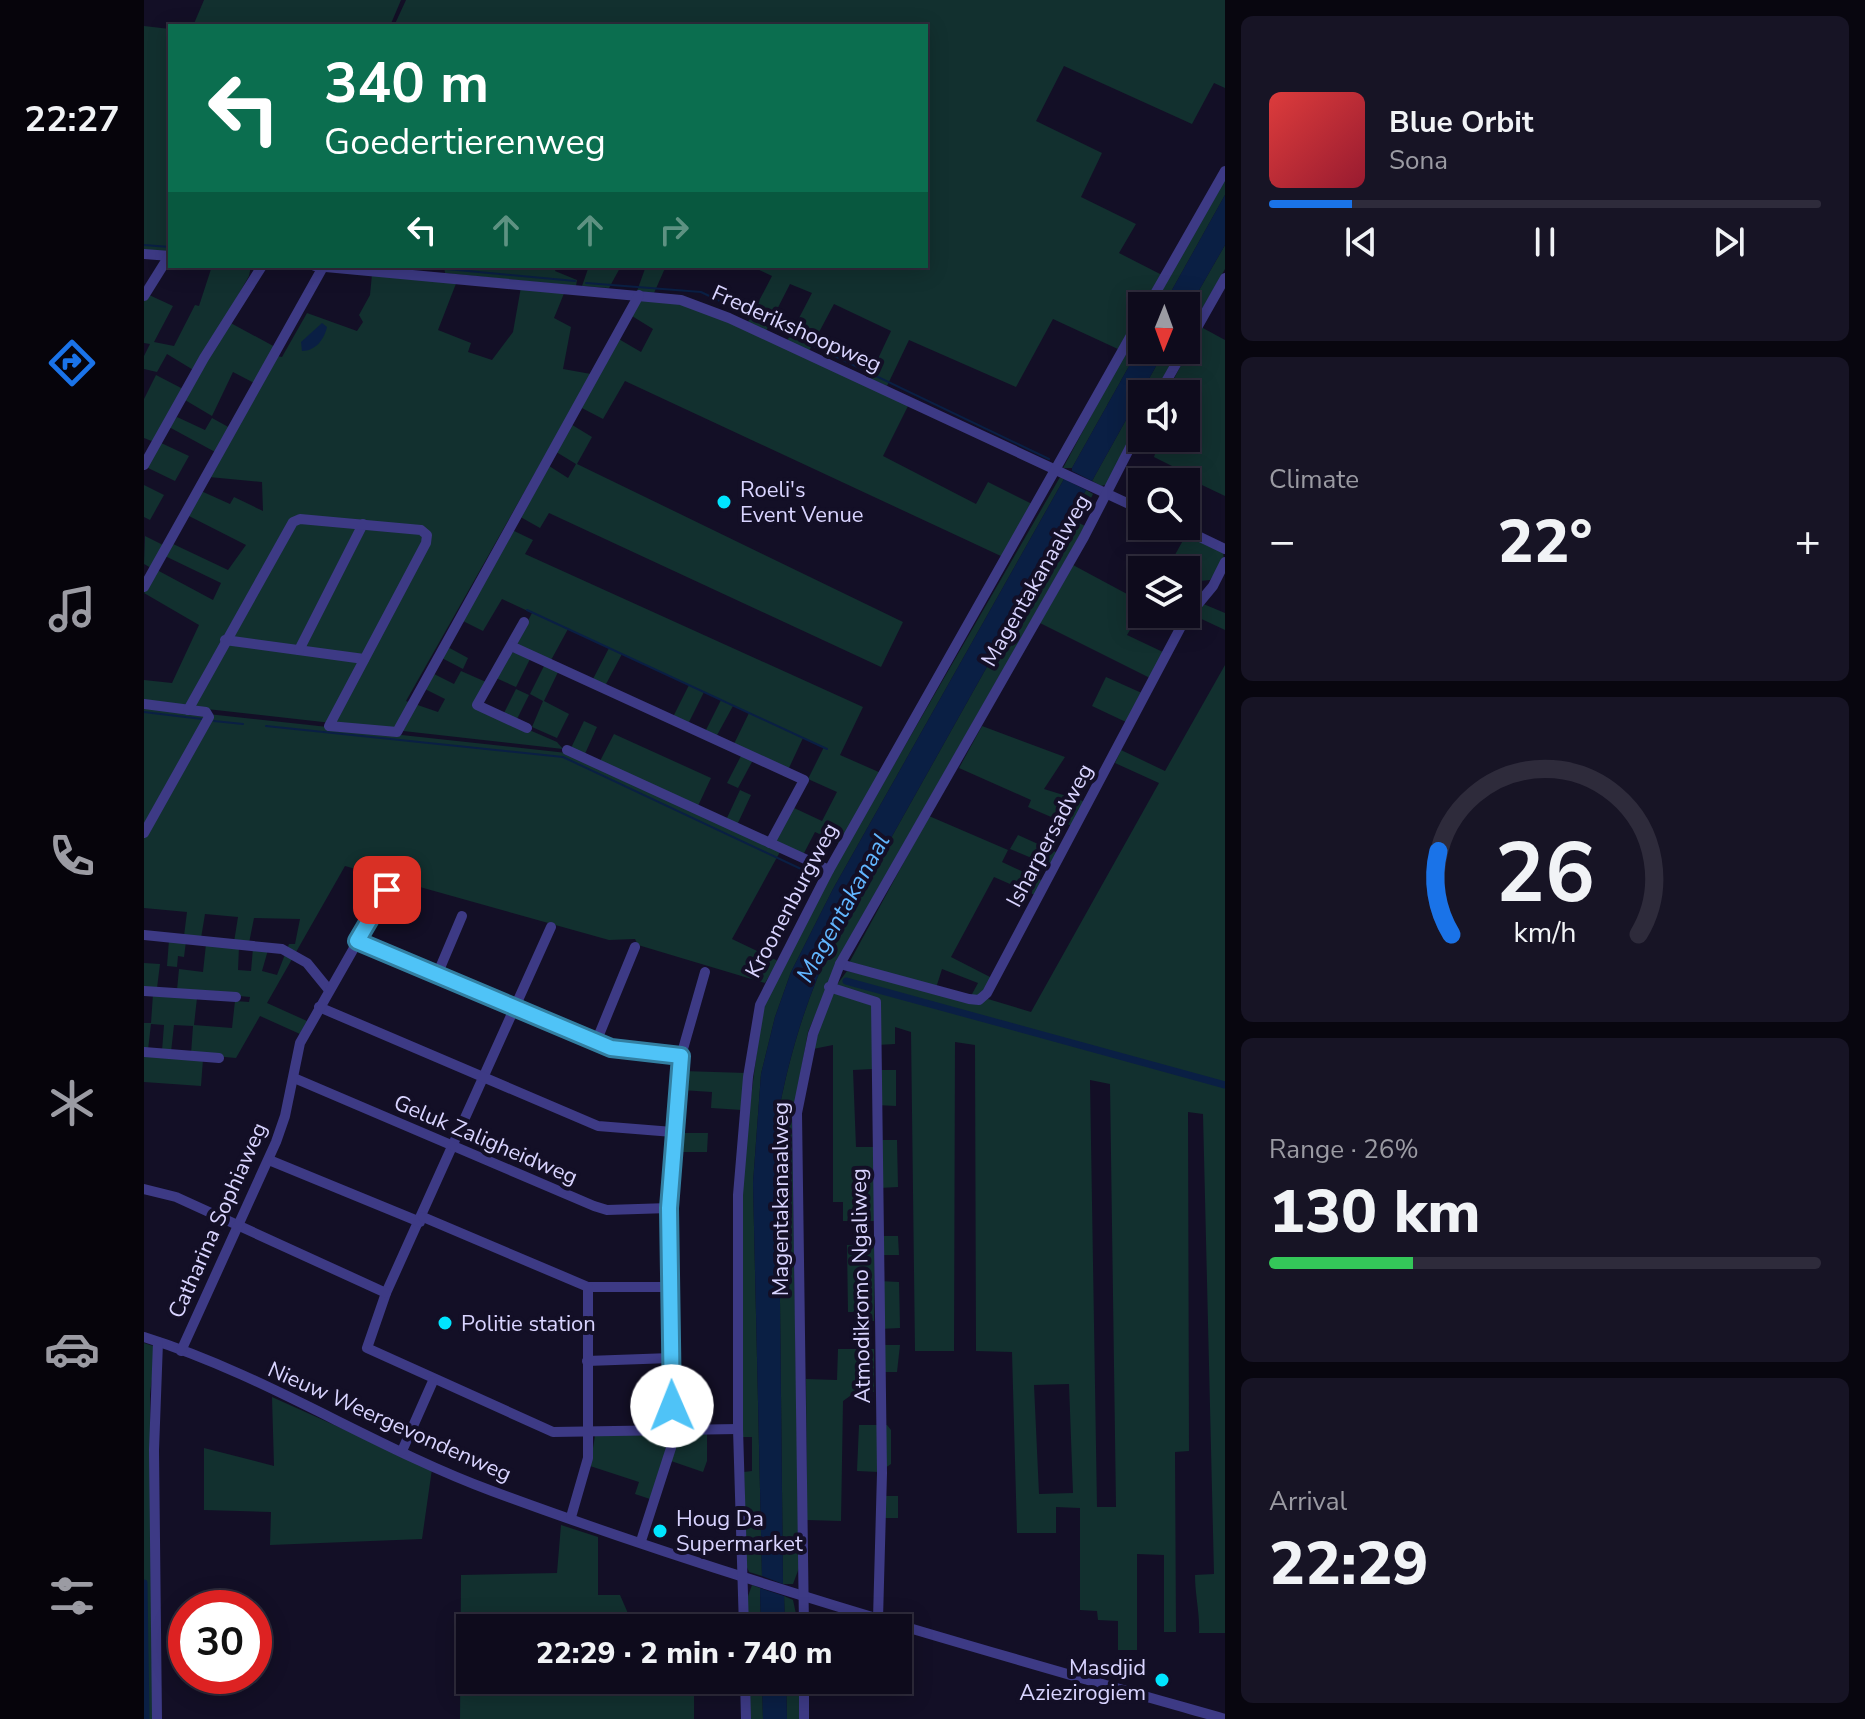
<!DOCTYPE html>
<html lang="en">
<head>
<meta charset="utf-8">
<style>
  body { margin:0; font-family:"Nunito Sans",sans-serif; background:#171425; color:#f1f3f6; height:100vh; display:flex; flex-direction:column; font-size:30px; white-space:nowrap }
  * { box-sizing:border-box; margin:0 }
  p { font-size:26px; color:#9b9ba3 }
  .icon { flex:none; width:44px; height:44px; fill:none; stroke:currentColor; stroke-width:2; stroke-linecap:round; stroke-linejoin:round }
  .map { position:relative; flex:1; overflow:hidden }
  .sheet { display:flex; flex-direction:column; gap:16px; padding:16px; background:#08060f; width:640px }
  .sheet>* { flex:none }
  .top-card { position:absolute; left:24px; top:24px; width:760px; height:244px; border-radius:0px; box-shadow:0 4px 20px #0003,0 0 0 2px #2e2b3b; background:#0b6e4f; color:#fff; overflow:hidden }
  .needle { width:52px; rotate:181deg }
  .controls { position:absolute; left:984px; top:292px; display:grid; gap:16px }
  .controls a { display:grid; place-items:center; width:72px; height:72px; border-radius:0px; background:#0e0b1c; box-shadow:0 4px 20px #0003,0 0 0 2px #2e2b3b; font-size:40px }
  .speed { position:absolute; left:24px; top:1590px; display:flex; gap:16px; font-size:40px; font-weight:700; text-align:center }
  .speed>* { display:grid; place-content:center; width:104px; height:104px; border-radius:50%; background:#0e0b1c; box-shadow:0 4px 20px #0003,0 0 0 2px #2e2b3b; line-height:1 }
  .speed .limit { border:12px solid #d22; background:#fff; color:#111 }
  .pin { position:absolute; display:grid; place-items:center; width:68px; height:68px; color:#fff; margin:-34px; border-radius:16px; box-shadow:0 4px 12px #0006 }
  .me { position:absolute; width:88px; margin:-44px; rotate:359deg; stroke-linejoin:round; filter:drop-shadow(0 0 6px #0008) }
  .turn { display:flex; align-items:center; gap:28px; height:168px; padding:0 24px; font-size:36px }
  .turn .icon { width:104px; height:104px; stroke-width:2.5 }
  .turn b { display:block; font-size:56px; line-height:68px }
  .lanes { display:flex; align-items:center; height:76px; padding:0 24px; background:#0003; justify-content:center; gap:40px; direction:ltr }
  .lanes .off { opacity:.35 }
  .big { font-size:60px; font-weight:800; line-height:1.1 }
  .sheet .widget { flex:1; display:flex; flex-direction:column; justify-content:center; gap:12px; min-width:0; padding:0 28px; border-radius:12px; background:#171425 }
  .sheet .dial { align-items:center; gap:0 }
  .dial svg { height:208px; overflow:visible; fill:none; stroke:#2e2b3b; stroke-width:7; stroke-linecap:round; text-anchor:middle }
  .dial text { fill:#f1f3f6; stroke:none }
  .song { display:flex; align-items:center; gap:24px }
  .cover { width:96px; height:96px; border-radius:12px; background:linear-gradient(135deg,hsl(0 70% 55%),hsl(350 70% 35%)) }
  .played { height:8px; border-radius:4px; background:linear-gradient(90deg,#1a73e8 15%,#2e2b3b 15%) }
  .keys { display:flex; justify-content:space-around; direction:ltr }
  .heat { display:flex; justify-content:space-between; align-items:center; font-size:44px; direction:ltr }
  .charge { height:12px; border-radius:6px; background:linear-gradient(90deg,#34c759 26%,#2e2b3b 0) }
  .trip { position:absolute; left:312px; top:1614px; width:456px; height:80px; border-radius:0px; background:#0e0b1c; box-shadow:0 4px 20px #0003,0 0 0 2px #2e2b3b; font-weight:800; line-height:80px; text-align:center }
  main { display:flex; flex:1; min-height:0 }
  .tabs { display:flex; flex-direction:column; width:144px; justify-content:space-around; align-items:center; background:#06040b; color:#9b9ba3 }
  .tabs .icon { width:56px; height:56px }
  .tabs .on { color:#1a73e8 }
  .tabs b { font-size:36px; color:#f1f3f6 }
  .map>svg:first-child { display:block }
  .green { fill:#12302f; fill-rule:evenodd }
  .water { fill:#0a1f44 }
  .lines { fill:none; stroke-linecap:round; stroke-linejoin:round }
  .stream { stroke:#0a1f44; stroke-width:2 }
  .canal { stroke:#0a1f44; stroke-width:7 }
  .minor { stroke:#3d3a85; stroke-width:10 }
  .route-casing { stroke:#337fa1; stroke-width:20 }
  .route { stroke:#4fc3f7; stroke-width:14 }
  .poi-dot { fill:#00e5ff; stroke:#130f26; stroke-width:3 }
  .labels { text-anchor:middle; stroke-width:8; stroke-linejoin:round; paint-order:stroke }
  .street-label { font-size:22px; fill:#d9d4ff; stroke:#130f26 }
  .poi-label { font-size:22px; fill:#d9d4ff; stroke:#130f26; text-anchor:start }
  .water-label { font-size:24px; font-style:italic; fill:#62b6ff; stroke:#130f26 }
</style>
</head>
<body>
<main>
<nav class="tabs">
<b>22:27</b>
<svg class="icon on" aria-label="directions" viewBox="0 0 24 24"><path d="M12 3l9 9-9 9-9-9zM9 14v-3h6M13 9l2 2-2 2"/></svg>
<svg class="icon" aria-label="music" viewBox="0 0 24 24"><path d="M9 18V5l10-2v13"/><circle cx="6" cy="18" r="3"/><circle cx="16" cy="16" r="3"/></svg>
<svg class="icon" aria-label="phone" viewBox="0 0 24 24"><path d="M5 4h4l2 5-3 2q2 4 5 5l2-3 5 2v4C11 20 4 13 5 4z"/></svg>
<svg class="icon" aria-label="climate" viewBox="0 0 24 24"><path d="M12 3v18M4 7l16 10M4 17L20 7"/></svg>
<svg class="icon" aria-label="car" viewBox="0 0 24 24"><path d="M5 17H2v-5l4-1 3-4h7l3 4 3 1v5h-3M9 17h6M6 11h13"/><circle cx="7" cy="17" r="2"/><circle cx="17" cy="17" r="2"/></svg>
<svg class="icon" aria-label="filters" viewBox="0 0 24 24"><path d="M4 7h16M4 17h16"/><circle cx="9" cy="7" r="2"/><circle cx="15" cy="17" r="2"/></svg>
</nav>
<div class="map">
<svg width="1081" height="1719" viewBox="0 0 1081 1719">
  <rect width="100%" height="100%" fill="#130f26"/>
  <g class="green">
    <path d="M60,0H257L246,26H49Z"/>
    <path d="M262,0H1081V88L1070,83L1048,124L920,66L892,121L958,153L937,197L992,224L975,253L1018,275L976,350L909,319L872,387L765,340L743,386L725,378L747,331L690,304L665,351L643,341L668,293L646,284L622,331L604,322L628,276L607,266H782V26H315L303,22L300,26H250Z"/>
    <path d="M0,26L26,29V253L0,251Z"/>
    <path d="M1081,174V195L1019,306H1007Z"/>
    <path d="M1081,245V269L1042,337V313Z"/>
    <path d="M68,266H107L105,276L51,371L23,354L13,372L0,369V356L6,344L0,343V299L3,294L29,306L10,342L30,346L51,305L55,306Z"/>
    <path d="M300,266H413L411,271L433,280L432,286L301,273Z"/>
    <path d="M445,266H477L465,288L438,286Z"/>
    <path d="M502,266H522L510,293L493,291Z"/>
    <path d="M228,274L313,281L294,330L327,343L324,352L348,360L369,332L377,287L421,291L410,318L427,327L419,369L447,374L262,701L294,712L301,699L277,687L286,672L310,684L317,671L342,682L330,706L413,742L419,749L0,702V680L28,683L55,625L0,593L13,570L69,600L77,583L21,556L27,543L84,570L102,545L43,515L57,491L86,504L90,497L119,511L118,482L65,477L133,356L138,357L163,313L213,331L219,322L215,315L226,295Z"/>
    <path d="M496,297L550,307L765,404L739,456L832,504L844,482L888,504L859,557L481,381L459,419L434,406L473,338L497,352L509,329L488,316Z"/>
    <path d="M83,321L133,348L112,384L89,372L68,416L41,400Z"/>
    <path d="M998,321V343L928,468H919Z"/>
    <path d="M1057,327L1081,340V496L1039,476L1040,472L1010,457L1011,454L1000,448L1004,438H1042V394H1022Z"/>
    <path d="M1021,350H1035L1010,394H998V415L965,484L957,486L948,481Z"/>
    <path d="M12,375L41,390L10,442L0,438V399Z"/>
    <path d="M33,417L61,430L68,418L88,429L73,453L25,427Z"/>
    <path d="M425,423L448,437L433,464L759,622L737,667L405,513L396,528L373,515L402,464L424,478L432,464L409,450Z"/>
    <path d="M15,442L45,456L31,481L2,467Z"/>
    <path d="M916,477L920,479L689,889L647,972L631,1017L617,1074L609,1183L618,1576L605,1572L602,1565L600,1472L608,1471V1437H598L597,1176L618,1011L680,886Z"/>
    <path d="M0,485L20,495L6,520L0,517Z"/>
    <path d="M942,490L949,494L935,523L941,526L700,948L664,1032L648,1120L655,1568L649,1584H639L634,1115C646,1052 663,996 691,938Z"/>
    <path d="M366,529L389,540L381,554L719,707L696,755L737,773L697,844L671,832L659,855L631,841L648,807L678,821L693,792L664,779L680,747L659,738L644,770L589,746L605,713L589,706L572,737L561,732L577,700L560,692L544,724L529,717L545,685L478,654L461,686L448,681L465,648L424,629L406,662L374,647L373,642L388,613L358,599L339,631L315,619Z"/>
    <path d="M1042,535L1079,552L1080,560L1066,580L1056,581L1027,562Z"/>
    <path d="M1,536L21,546L9,569L0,564Z"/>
    <path d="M1003,559L1022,569L998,570V609L983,635L1021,653L1008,679L896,623L929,565L983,594Z"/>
    <path d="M1057,603L1081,613V630L1049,615Z"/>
    <path d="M300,645L324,658L319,669L294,656Z"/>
    <path d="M368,652L387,657L372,687L352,678Z"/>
    <path d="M401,664L415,670L400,701L425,714L413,738L388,727L399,701L386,694Z"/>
    <path d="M1081,665V1633H1055C1056,1613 1051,1595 1051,1575L1070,1574L1059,1114L1044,1112L1045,1451L1031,1452L1032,1632H1020V1555L993,1554V1650H974V1621L954,1620L953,1611L936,1610V1508L912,1507V1533H873L868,1352L832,1351L831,1045L811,1042L810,1351H771L767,1032L751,1027V1044L733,1045V1001L725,995L692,986L703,971L838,1002L844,999L887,1012L1015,783L971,763L977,750L1021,771ZM946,1080L966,1084L972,1507H953ZM925,1384L929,1493L895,1494L890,1385Z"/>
    <path d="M962,677L1000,694L984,723L948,706Z"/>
    <path d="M372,689L385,695L372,721L359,715Z"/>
    <path d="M0,707L423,753L637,850L588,939L634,961L621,983L494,945L491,939L465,940L201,866L123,1003L163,1021L156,1034L116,1016L92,1058L47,1054L49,1026L30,1025L27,1052L18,1051L20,1025L7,1024L4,1050H0V1023H7L9,994L53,998L50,1025L88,1028L91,1001L105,1002L106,997L33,990L35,969L59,972L62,944L95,947L94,970L107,971L109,948L124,950L118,971L133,975L145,944H151L156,919L110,918L105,943L90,942L94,917L61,914L57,938L40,936L43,912L0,908Z"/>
    <path d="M440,721L453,727L440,756L426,750Z"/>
    <path d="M838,726L921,757L900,789L942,802L928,826L884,807L887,800L815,768Z"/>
    <path d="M470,734L567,778L553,808L455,763Z"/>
    <path d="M598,754L609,760L594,788L583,783Z"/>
    <path d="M596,790L607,795L593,825L582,820Z"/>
    <path d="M785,816L864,850L858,862L899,881L891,895L850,877L807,957L848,978L839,995L827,996L834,983L798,969L792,988L705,963Z"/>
    <path d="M874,835L914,853L907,866L866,849Z"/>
    <path d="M25,940L42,941L40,957L34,956L33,967L23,966Z"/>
    <path d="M0,963L16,964L13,988L0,987Z"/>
    <path d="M687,992L728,1002L729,1069L709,1070L712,1147H730L731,1221H699V1202H689V1045L669,1049Z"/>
    <path d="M0,1054L59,1059L57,1086L0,1082Z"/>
    <path d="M733,1070H752V1106L733,1105Z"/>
    <path d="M539,1071L602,1073L598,1110L567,1108L568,1092L537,1090Z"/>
    <path d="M531,1133H564L563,1152H529Z"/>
    <path d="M734,1140H753L754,1187L735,1188Z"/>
    <path d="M736,1236H754L755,1255H736Z"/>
    <path d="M703,1245L731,1246L730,1321H714V1312H704Z"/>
    <path d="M735,1281L755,1282L756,1328L735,1329Z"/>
    <path d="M0,1343L9,1346L11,1355L6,1394L10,1719H0Z"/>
    <path d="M735,1345H756L753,1372H735Z"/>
    <path d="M694,1349H730V1392L713,1391L699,1401L697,1521L663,1520L662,1379L693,1380Z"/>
    <path d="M128,1397L288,1469L278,1539L126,1545L127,1512L60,1510V1448L130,1466Z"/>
    <path d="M715,1425H743L747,1430V1464L735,1472L713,1471Z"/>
    <path d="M563,1432V1461L559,1472L527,1461L534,1435Z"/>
    <path d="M520,1433L525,1438L509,1500L491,1494L495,1482L446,1466L451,1436Z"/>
    <rect x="737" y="1496" width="17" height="22"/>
    <path d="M417,1525L454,1537V1595H476L486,1618V1628H326V1680H550V1719H316L317,1575L413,1573Z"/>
    <path d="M608,1585L616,1588L617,1628H603V1599Z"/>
    <path d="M640,1596L649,1600L655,1628H641Z"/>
    <path d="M605,1680H618L619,1719H606Z"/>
    <path d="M642,1680H656V1719H643Z"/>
  </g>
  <g class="water">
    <path d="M1081,195V245L1042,313V306H1019Z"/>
    <path d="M178,323L183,327C180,340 171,351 158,351L157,342Z"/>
    <path d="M998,343V350H1021L948,481L928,471V468Z"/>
    <path d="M920,479L942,490L691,938C663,996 646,1052 634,1115L639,1584L618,1576L609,1183L617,1074L631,1017L647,972L689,889Z"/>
    <path d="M616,1588L640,1596L641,1628H617Z"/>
    <path d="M618,1680H642L643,1719H619Z"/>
  </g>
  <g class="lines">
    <g class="stream">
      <path d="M0,245L26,247"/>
      <path d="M271,266L284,267"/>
      <path d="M303,269L431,281"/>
      <path d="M442,283L557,292L905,459"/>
      <path d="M383,610L683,749"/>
      <path d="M0,712L58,719"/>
      <path d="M70,721L99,724"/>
      <path d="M122,726L419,757L672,876"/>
    </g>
    <g class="canal">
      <path d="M702,981L1081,1085"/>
      <path d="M0,1583L2,1719"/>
    </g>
    <g class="minor">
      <path d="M0,254L26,256"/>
      <path d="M171,266L537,300L585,318L998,510"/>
      <path d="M0,296L25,256"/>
      <path d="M1004,306L1081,171"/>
      <path d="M1042,347L1081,278"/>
      <path d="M1015,394L1040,350"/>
      <path d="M0,465L60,358L118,266"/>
      <path d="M1033,526L1081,549"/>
      <path d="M0,587L179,267"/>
      <path d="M380,622L333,705L383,728"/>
      <path d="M81,640L220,659"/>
      <path d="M367,646L660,780L626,843"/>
      <path d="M155,650L219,524"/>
      <path d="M0,704L62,712L65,717L0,833"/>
      <path d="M44,710L149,522L156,519L277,530L283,535L282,543L185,726L253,732L495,295"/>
      <path d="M423,750L685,870"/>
      <path d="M407,927L242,1293L223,1348L409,1432L594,1429"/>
      <path d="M0,935L138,949L163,963L185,990"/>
      <path d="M213,941L467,1048L537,1056"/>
      <path d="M696,964L825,999L835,1000L843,993L1040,621L1069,586L1081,562"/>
      <path d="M293,975L318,916"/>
      <path d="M685,987L732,1002L738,1473L734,1619"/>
      <path d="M0,991L92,997"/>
      <path d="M175,1007L454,1126L529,1132"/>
      <path d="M452,1042L491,947"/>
      <path d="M0,1052L75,1058"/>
      <path d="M150,1078L450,1206L463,1210L525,1208"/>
      <path d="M125,1160L276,1222"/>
      <path d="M0,1189L32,1197L242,1293"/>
      <path d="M279,1217L444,1287H526"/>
      <path d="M0,1337C122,1375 229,1447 348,1491C588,1580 835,1649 1081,1719"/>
      <path d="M37,1351L132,1142L141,1116L156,1043L243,890"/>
      <path d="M443,1361L527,1358"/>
      <path d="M258,1451L289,1381"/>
      <path d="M427,1517L444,1458V1287"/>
      <path d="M497,1541L527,1448L525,1208L529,1132L537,1056L561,972"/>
      <path d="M600,1628L594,1429V1195L604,1077L616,1005L685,870L998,316"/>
      <path d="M660,1628L653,1113L669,1034L696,964L940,537L998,424"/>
      <path d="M601,1680L602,1719"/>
      <path d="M660,1680V1719"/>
      <path d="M13,1719L10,1450L14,1342"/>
    </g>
  </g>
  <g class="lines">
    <g class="route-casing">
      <path id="route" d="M243,890L213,941L467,1048L537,1056L525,1208L528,1406"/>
    </g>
    <use href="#route" class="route"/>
  </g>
  <g class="poi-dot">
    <circle cx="580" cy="502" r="8"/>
    <circle cx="301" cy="1323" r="8"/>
    <circle cx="516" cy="1531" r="8"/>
    <circle cx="1018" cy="1680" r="8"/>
  </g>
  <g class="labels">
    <g class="street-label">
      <text transform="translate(653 328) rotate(24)" y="8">Frederikshoopweg</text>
      <text transform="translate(891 580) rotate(-60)" y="8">Magentakanaalweg</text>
      <text transform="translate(905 835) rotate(-62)" y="8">Isharpersadweg</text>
      <text transform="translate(647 900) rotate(-62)" y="8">Kroonenburgweg</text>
      <text transform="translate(342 1139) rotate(23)" y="8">Geluk Zaligheidweg</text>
      <text transform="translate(636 1199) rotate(-90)" y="8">Magentakanaalweg</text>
      <text transform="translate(73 1220) rotate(-66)" y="8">Catharina Sophiaweg</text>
      <text transform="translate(716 1286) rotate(-91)" y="8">Atmodikromo Ngaliweg</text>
      <text transform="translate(246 1421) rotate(24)" y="8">Nieuw Weergevondenweg</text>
    </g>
    <g class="poi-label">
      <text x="596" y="497">Roeli's<tspan x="596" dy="25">Event Venue</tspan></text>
      <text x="317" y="1331">Politie station</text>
      <text x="532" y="1526">Houg Da<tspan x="532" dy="25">Supermarket</tspan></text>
      <text x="1002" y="1675" text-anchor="end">Masdjid<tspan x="1002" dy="25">Aziezirogiem</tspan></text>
    </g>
    <g class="water-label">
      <text transform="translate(699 908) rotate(-61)" y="8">Magentakanaal</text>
    </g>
  </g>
</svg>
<div class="controls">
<a><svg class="needle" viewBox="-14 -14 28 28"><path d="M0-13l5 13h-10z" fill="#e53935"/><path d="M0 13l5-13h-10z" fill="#9b9ba3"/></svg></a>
<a><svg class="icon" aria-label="sound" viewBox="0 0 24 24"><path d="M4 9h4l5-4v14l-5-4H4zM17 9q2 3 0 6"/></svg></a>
<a><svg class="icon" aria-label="search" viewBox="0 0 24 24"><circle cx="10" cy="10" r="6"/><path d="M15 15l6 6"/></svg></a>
<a><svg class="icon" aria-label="layers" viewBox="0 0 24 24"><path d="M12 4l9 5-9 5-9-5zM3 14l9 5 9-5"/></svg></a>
</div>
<div class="speed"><div class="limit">30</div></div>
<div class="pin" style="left:243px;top:890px;background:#d93025"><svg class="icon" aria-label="arrive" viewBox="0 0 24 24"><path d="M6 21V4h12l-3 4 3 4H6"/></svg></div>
<svg class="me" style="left:528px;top:1406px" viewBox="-20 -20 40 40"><circle r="19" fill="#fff"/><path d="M0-13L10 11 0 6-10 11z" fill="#4fc3f7"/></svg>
<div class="trip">22:29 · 2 min · 740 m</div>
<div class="top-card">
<div class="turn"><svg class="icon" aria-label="left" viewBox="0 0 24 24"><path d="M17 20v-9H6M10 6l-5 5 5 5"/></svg><div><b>340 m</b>Goedertierenweg</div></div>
<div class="lanes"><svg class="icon" aria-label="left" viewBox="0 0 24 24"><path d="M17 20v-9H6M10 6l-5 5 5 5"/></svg><svg class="icon off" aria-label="ahead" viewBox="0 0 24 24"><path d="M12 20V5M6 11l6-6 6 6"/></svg><svg class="icon off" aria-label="ahead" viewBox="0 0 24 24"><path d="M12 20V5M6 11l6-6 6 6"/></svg><svg class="icon off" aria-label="right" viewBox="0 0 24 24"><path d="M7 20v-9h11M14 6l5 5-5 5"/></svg></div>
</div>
</div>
<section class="sheet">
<div class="widget">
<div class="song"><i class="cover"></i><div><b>Blue Orbit</b><p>Sona</p></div></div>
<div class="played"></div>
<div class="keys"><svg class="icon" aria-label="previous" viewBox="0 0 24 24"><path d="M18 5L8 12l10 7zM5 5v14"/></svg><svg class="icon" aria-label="pause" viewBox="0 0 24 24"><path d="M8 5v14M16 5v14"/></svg><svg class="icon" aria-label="next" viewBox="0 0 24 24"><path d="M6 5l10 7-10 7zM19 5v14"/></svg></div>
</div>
<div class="widget"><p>Climate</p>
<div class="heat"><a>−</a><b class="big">22°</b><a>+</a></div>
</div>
<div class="widget dial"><svg viewBox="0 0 100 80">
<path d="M14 69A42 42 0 1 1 86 69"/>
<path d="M14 69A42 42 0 0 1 9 37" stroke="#1a73e8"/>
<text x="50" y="56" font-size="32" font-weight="700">26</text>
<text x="50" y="72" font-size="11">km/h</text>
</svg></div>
<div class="widget"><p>Range · 26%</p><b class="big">130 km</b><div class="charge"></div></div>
<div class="widget"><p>Arrival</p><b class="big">22:29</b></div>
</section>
</main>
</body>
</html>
